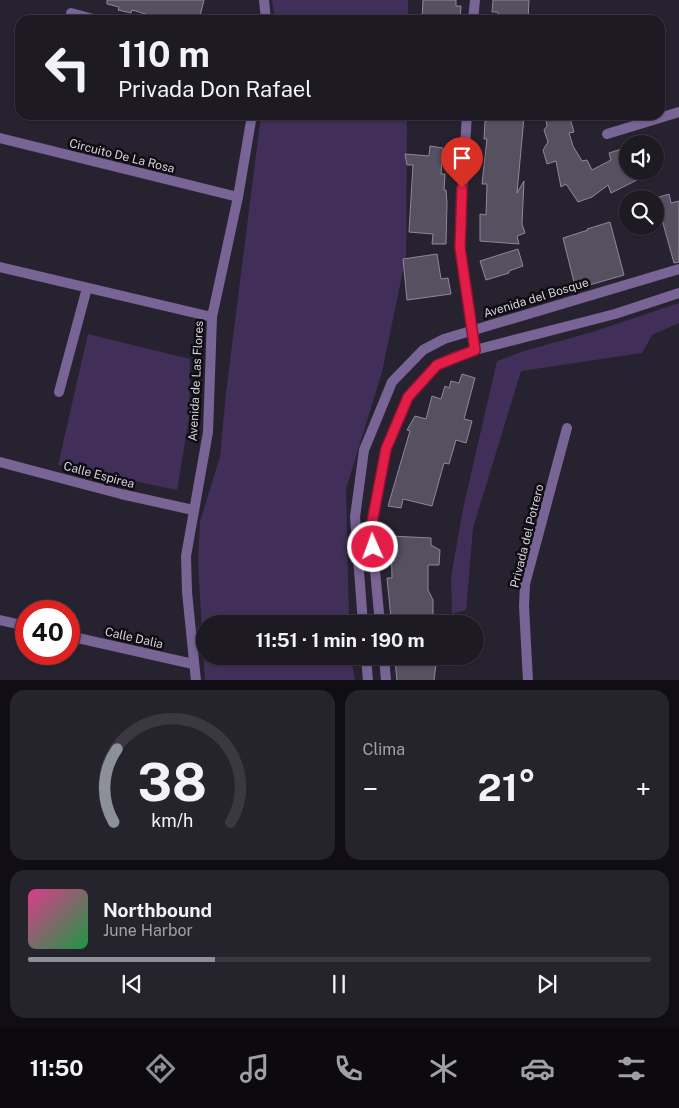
<!DOCTYPE html>
<html lang="es">
<head>
<meta charset="utf-8">
<style>
  body { margin:0; font-family:"Public Sans",sans-serif; background:#25232c; color:#f1f3f6; height:100vh; display:flex; flex-direction:column; font-size:19px; white-space:nowrap }
  * { box-sizing:border-box; margin:0 }
  p { font-size:16px; color:#a0a1a6 }
  .icon { flex:none; width:28px; height:28px; fill:none; stroke:currentColor; stroke-width:2; stroke-linecap:round; stroke-linejoin:round }
  .map { position:relative; height:680px; overflow:hidden }
  .details { display:flex; flex-direction:column; gap:10px; padding:10px; background:#100e14; flex:1 }
  .details>* { flex:none }
  .banner { position:absolute; left:15px; top:15px; width:650px; height:105px; border-radius:15px; box-shadow:0 1px 4px #0004,0 0 0 1px #3b3841; background:#1d1a24; color:#f1f3f6; overflow:hidden }
  .buttons { position:absolute; left:619px; top:135px; display:grid; gap:10px }
  .buttons a { display:grid; place-items:center; width:45px; height:45px; border-radius:50%; background:#1d1a24; box-shadow:0 1px 4px #0004,0 0 0 1px #3b3841; font-size:25px }
  .speed { position:absolute; left:15px; top:600px; display:flex; gap:10px; font-size:25px; font-weight:700; text-align:center }
  .speed>* { display:grid; place-content:center; width:65px; height:65px; border-radius:50%; background:#1d1a24; box-shadow:0 1px 4px #0004,0 0 0 1px #3b3841; line-height:1 }
  .speed .limit { border:8px solid #d22; background:#fff; color:#111 }
  .pin { position:absolute; display:grid; place-items:center; width:42px; height:42px; color:#fff; margin:-51px -21px; border-radius:50% 50% 50% 0; rotate:-45deg; box-shadow:0 0 5px #0007 }
  .pin .icon { rotate:45deg }
  .me { position:absolute; width:55px; margin:-28px; rotate:358deg; stroke-linejoin:round; filter:drop-shadow(0 0 4px #0008) }
  .turn { display:flex; align-items:center; gap:18px; height:105px; padding:0 20px; font-size:22px }
  .turn .icon { width:65px; height:65px; stroke-width:2.5 }
  .turn b { display:block; font-size:35px; line-height:42px }
  .big { font-size:38px; font-weight:700; line-height:1.1 }
  .details .widget { flex:1; display:flex; flex-direction:column; justify-content:center; gap:8px; min-width:0; padding:0 18px; border-radius:15px; background:#25232c }
  .details .dial { align-items:center; gap:0 }
  .dial svg { height:130px; overflow:visible; fill:none; stroke:#3b3841; stroke-width:7; stroke-linecap:round; text-anchor:middle }
  .dial text { fill:#f1f3f6; stroke:none }
  .song { display:flex; align-items:center; gap:15px }
  .cover { width:60px; height:60px; border-radius:8px; background:linear-gradient(135deg,hsl(330 70% 55%),hsl(140 70% 35%)) }
  .played { height:5px; border-radius:2px; background:linear-gradient(90deg,#8c9099 30%,#3b3841 30%) }
  .keys { display:flex; justify-content:space-around; direction:ltr }
  .heat { display:flex; justify-content:space-between; align-items:center; font-size:28px; direction:ltr }
  .details .tiles { flex:1; display:grid; gap:10px; grid-template-columns:1fr 1fr }
  .widget:last-child { grid-column:span 2 }
  .trip { position:absolute; left:196px; top:615px; width:288px; height:50px; border-radius:25px; background:#1d1a24; box-shadow:0 1px 4px #0004,0 0 0 1px #3b3841; font-weight:700; line-height:50px; text-align:center }
  .menu { display:flex; height:80px; justify-content:space-around; align-items:center; background:#0c0a0e; color:#a0a1a6 }
  .menu .icon { width:35px; height:35px }
  .menu .current { color:#8c9099 }
  .menu b { font-size:22px; color:#f1f3f6 }
  .map>svg:first-child { display:block }
  .green { fill:#412f59 }
  .building { fill:#565060; stroke:#8e8899 }
  .lines { fill:none; stroke-linecap:round; stroke-linejoin:round }
  .minor { stroke:#786495; stroke-width:10 }
  .tertiary { stroke:#786495; stroke-width:10 }
  .route-casing { stroke:#92132f; stroke-width:12 }
  .route { stroke:#e11d48; stroke-width:9 }
  .labels { text-anchor:middle; stroke-width:5; stroke-linejoin:round; paint-order:stroke }
  .street-label { font-size:12px; fill:#d5d2db; stroke:#0f0d13 }
</style>
</head>
<body>
<div class="map">
<svg width="679" height="681" viewBox="0 0 679 681">
  <rect width="100%" height="100%" fill="#272230"/>
  <g class="green">
    <path d="M272,0H408V20H275Z"/>
    <path d="M261,115H407L406,256L382,372L346,489L349,624H205V656H351L355,680L205,681L198,563L200,521L220,457L226,393Z"/>
    <path d="M679,303V323L652,335L642,353L521,371L473,528L466,610L452,614L451,577L463,509L497,361L524,351L592,332Z"/>
    <path d="M88,334L190,359L189,418L177,490L58,465Z"/>
  </g>
  <g class="building">
    <path d="M107,0H204L199,20H159V18L132,10L131,13L118,10L119,7L107,4Z"/>
    <path d="M423,0H456V6H461L460,19L422,20Z"/>
    <path d="M493,0H529L528,20H498V12H492Z"/>
    <path d="M488,115L524,117L517,193L524,181L522,224L525,233L517,236L519,244L480,241V214L486,215L487,184H482L487,139H484L485,121H488Z"/>
    <path d="M545,115H569L574,132L569,133L573,146L582,161L587,160L592,170L611,160L609,153L628,147V171H635L637,180L611,193L608,185L592,197L578,202L566,184L561,187L556,161L547,164L543,150L548,142L544,130L547,126Z"/>
    <path d="M430,146L443,148L441,174H445L444,190H446L447,203L446,244H432L433,234L409,232L413,165H407L405,154L429,156Z"/>
    <path d="M669,194L671,203L679,201V262L674,263L656,198Z"/>
    <path d="M610,222L624,275L586,286L585,281L574,282L563,238L588,230L587,229Z"/>
    <path d="M518,249L523,266L509,271V273L486,280L480,261Z"/>
    <path d="M437,254L441,279L448,278L451,294L407,300L403,259Z"/>
    <path d="M462,374L475,378L464,419L472,421L466,443L456,440L449,464L444,463L432,506L403,499L401,508L388,506L410,431L407,430L415,416L426,419L432,396L441,399L445,386L449,388L451,381L459,383Z"/>
    <path d="M391,536L431,538V545L440,550L439,565H428V590L433,600V624H399L398,617L391,618L387,578H392Z"/>
    <path d="M404,656H437L434,681H397L395,660L404,659Z"/>
  </g>
  <g class="lines">
    <g class="minor">
      <path d="M264,0L266,20"/>
      <path d="M71,13L97,20"/>
      <path d="M473,20L475,0"/>
      <path d="M467,115L461,207L460,248L475,350"/>
      <path d="M607,134L679,112"/>
      <path d="M0,138L238,197"/>
      <path d="M0,267L212,317"/>
      <path d="M59,392L87,288"/>
      <path d="M0,462L121,494L193,510"/>
      <path d="M0,620L26,626"/>
      <path d="M69,636L193,664"/>
      <path d="M196,681L187,592L186,556L208,432L212,317L238,197L252,115"/>
      <path d="M528,681L524,606L525,584L567,428"/>
    </g>
    <g class="tertiary">
      <path d="M363,624L355,517L364,450L392,382L423,350L444,339L679,269"/>
      <path d="M380,624L371,528L386,449L408,397L437,365L452,358L475,350L615,314L679,293"/>
      <path d="M366,656L368,681"/>
      <path d="M384,656L386,681"/>
    </g>
  </g>
  <g class="lines">
    <g class="route-casing">
      <path id="route" d="M373,547L371,528L386,449L408,397L437,365L475,350L460,248L462,188"/>
    </g>
    <use href="#route" class="route"/>
  </g>
  <g class="labels">
    <g class="street-label">
      <text transform="translate(122 156) rotate(14)" y="4">Circuito De La Rosa</text>
      <text transform="translate(536 298) rotate(-17)" y="4">Avenida del Bosque</text>
      <text transform="translate(196 381) rotate(-87)" y="4">Avenida de Las Flores</text>
      <text transform="translate(99 475) rotate(15)" y="4">Calle Espirea</text>
      <text transform="translate(527 536) rotate(-76)" y="4">Privada del Potrero</text>
      <text transform="translate(134 638) rotate(13)" y="4">Calle Dalia</text>
    </g>
  </g>
</svg>
<div class="buttons">
<a><svg class="icon" aria-label="sound" viewBox="0 0 24 24"><path d="M4 9h4l5-4v14l-5-4H4zM17 9q2 3 0 6"/></svg></a>
<a><svg class="icon" aria-label="search" viewBox="0 0 24 24"><circle cx="10" cy="10" r="6"/><path d="M15 15l6 6"/></svg></a>
</div>
<div class="speed"><div class="limit">40</div></div>
<div class="pin" style="left:462px;top:188px;background:#d93025"><svg class="icon" aria-label="arrive" viewBox="0 0 24 24"><path d="M6 21V4h12l-3 4 3 4H6"/></svg></div>
<svg class="me" style="left:373px;top:547px" viewBox="-20 -20 40 40"><circle r="17" fill="#e11d48" stroke="#fff" stroke-width="3"/><path d="M0-11L8 9 0 5-8 9z" fill="#fff"/></svg>
<div class="trip">11:51 · 1 min · 190 m</div>
<div class="banner">
<div class="turn"><svg class="icon" aria-label="left" viewBox="0 0 24 24"><path d="M17 20v-9H6M10 6l-5 5 5 5"/></svg><div><b>110 m</b>Privada Don Rafael</div></div>
</div>
</div>
<section class="details">
<div class="tiles">
<div class="widget dial"><svg viewBox="0 0 100 80">
<path d="M14 69A42 42 0 1 1 86 69"/>
<path d="M14 69A42 42 0 0 1 16 24" stroke="#8c9099"/>
<text x="50" y="56" font-size="32" font-weight="700">38</text>
<text x="50" y="72" font-size="11">km/h</text>
</svg></div>
<div class="widget"><p>Clima</p>
<div class="heat"><a>−</a><b class="big">21°</b><a>+</a></div>
</div>
<div class="widget">
<div class="song"><i class="cover"></i><div><b>Northbound</b><p>June Harbor</p></div></div>
<div class="played"></div>
<div class="keys"><svg class="icon" aria-label="previous" viewBox="0 0 24 24"><path d="M18 5L8 12l10 7zM5 5v14"/></svg><svg class="icon" aria-label="pause" viewBox="0 0 24 24"><path d="M8 5v14M16 5v14"/></svg><svg class="icon" aria-label="next" viewBox="0 0 24 24"><path d="M6 5l10 7-10 7zM19 5v14"/></svg></div>
</div>
</div>
</section>
<nav class="menu">
<b>11:50</b>
<svg class="icon current" aria-label="directions" viewBox="0 0 24 24"><path d="M12 3l9 9-9 9-9-9zM9 14v-3h6M13 9l2 2-2 2"/></svg>
<svg class="icon" aria-label="music" viewBox="0 0 24 24"><path d="M9 18V5l10-2v13"/><circle cx="6" cy="18" r="3"/><circle cx="16" cy="16" r="3"/></svg>
<svg class="icon" aria-label="phone" viewBox="0 0 24 24"><path d="M5 4h4l2 5-3 2q2 4 5 5l2-3 5 2v4C11 20 4 13 5 4z"/></svg>
<svg class="icon" aria-label="climate" viewBox="0 0 24 24"><path d="M12 3v18M4 7l16 10M4 17L20 7"/></svg>
<svg class="icon" aria-label="car" viewBox="0 0 24 24"><path d="M5 17H2v-5l4-1 3-4h7l3 4 3 1v5h-3M9 17h6M6 11h13"/><circle cx="7" cy="17" r="2"/><circle cx="17" cy="17" r="2"/></svg>
<svg class="icon" aria-label="filters" viewBox="0 0 24 24"><path d="M4 7h16M4 17h16"/><circle cx="9" cy="7" r="2"/><circle cx="15" cy="17" r="2"/></svg>
</nav>
</body>
</html>
